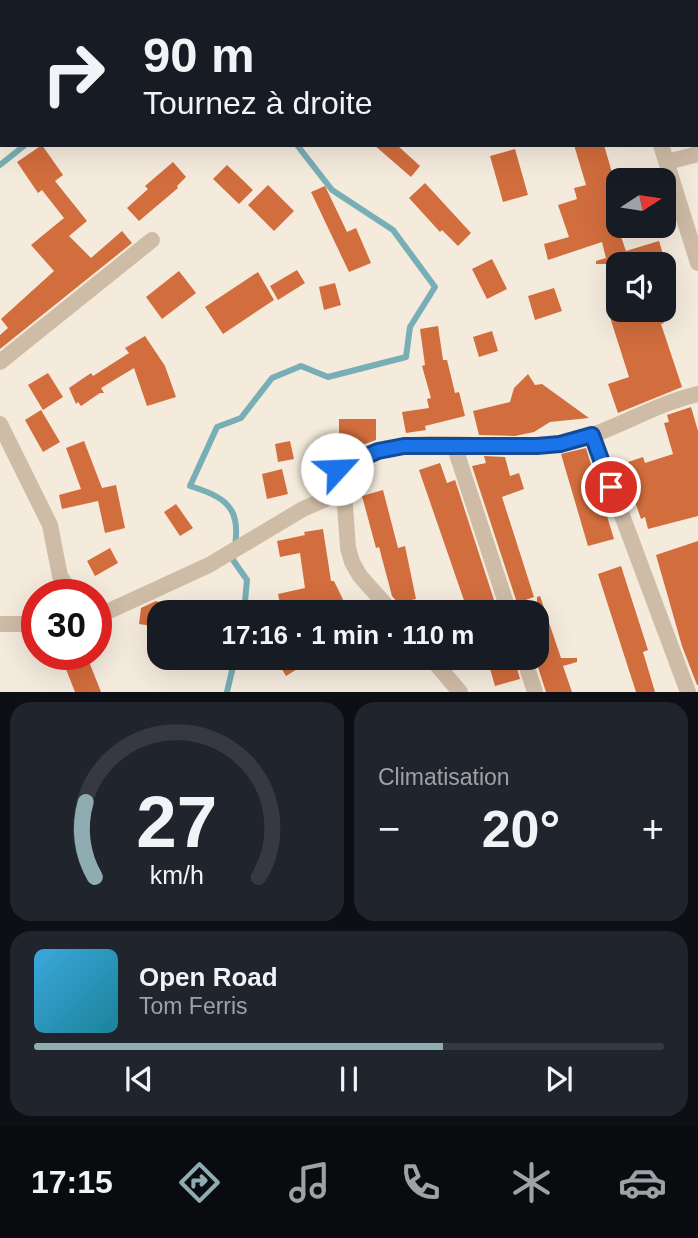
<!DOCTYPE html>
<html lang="fr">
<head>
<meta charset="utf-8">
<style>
  body { margin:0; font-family:Arial,sans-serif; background:#20242c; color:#f1f3f6; height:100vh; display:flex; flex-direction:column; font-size:26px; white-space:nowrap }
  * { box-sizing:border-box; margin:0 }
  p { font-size:23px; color:#9ea1a6 }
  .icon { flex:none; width:38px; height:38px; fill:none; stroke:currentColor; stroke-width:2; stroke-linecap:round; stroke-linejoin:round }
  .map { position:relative; height:692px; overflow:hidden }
  .sheet { display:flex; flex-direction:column; gap:10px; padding:10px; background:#0d0f14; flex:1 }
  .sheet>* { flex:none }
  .banner { position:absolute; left:0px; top:0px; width:698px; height:147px; box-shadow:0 7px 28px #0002; background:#171b24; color:#f1f3f6; overflow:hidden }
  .needle { width:46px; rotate:78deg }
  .controls { position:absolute; left:606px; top:168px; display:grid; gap:14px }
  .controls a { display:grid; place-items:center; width:70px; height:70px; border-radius:14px; background:#171b24; box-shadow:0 7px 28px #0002; font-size:35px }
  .speed { position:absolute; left:21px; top:579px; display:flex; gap:14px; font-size:35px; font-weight:700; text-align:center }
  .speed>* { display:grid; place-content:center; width:91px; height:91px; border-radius:50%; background:#171b24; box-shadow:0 7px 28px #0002; line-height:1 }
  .speed .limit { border:10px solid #d22; background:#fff; color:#111 }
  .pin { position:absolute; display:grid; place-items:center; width:60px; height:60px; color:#fff; margin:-30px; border:4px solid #fff; border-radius:50%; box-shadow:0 2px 7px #0007 }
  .me { position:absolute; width:77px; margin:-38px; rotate:65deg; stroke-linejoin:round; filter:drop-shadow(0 0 5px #0008) }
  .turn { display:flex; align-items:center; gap:24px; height:147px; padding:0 28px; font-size:32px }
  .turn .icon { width:91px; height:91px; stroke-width:2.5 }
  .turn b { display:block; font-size:49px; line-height:60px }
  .big { font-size:52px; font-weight:600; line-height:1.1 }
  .sheet .card { flex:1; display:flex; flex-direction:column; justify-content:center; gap:10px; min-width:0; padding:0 24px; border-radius:21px; background:#20242c }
  .sheet .dial { align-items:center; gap:0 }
  .dial svg { height:182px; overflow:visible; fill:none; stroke:#363941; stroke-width:7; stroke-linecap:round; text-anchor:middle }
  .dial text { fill:#f1f3f6; stroke:none }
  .song { display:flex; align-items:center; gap:21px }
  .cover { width:84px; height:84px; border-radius:10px; background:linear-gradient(135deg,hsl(200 70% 55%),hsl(190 70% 35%)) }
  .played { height:7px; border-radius:4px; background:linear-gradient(90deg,#90acb3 65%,#363941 65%) }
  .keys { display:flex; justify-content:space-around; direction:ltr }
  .heat { display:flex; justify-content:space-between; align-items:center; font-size:38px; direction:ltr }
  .sheet .tiles { flex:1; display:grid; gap:10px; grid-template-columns:1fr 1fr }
  .card:last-child { grid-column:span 2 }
  .trip { position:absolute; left:147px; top:600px; width:402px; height:70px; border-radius:21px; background:#171b24; box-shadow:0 7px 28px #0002; font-weight:600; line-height:70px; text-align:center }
  .tabs { display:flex; height:112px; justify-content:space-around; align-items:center; background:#090b0e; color:#9ea1a6 }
  .tabs .icon { width:49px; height:49px }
  .tabs .active { color:#90acb3 }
  .tabs b { font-size:32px; color:#f1f3f6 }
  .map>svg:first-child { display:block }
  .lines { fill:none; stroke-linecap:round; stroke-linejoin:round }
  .stream { stroke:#78aeb5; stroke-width:6 }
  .building { fill:#d26d3d }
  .street { stroke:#cfbca7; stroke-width:16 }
  .route-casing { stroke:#114b97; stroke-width:18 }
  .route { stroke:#1a73e8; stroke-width:12 }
</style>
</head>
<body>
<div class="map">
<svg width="698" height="692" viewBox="0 0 698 692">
  <rect width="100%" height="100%" fill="#f5ebdd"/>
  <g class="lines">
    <g class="stream">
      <path d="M264,0L265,2"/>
      <path d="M212,2L215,0"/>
      <path d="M0,165L25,145"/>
      <path d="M244,612L247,580L233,560C241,514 236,500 190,486L217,427L241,418L272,378L301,366L328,377L406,357L410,327L435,287L393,230L332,190L297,145"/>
      <path d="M227,692L235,658"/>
    </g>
  </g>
  <g class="building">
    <path d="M42,145L63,175L55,181L87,221L69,236L91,258L122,231L132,243L0,349V335L8,328L1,319L54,271L31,245L64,218L42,190L38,193L17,162Z"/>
    <path d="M374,145H397L420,166L411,177Z"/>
    <path d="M574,145H604L613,176L618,175V228L626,251L659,241L666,264H596V261L606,258L602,242L548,260L544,244L569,237L558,205L577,199L574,188L586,185Z"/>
    <path d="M515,149L528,195L503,202L490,156Z"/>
    <path d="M173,162L186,177L177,186L178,188L139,221L127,208L148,189L145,186Z"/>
    <path d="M227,165L253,190L239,204L213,179Z"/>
    <path d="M425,183L471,233L458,246L442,230L440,232L409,198Z"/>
    <path d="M268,185L294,211L274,231L248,205Z"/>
    <path d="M325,186L347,232L356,228L371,263L349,272L311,192Z"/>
    <path d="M492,259L507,289L487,299L472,269Z"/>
    <path d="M297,270L305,283L278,300L270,286Z"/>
    <path d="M179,271L196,293L162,319L146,297Z"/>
    <path d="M258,272L274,300L223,334L205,307Z"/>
    <path d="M335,283L341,305L324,310L319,287Z"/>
    <path d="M554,288L562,311L535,320L528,296Z"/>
    <path d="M623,310H659L664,323L661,324L682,387L618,413L608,384L629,377L609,314Z"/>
    <path d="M438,326L443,360H447L455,393L459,392L465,416L425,426L426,430L406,433L402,412L429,408L427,399L431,398L422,366L425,365L420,329Z"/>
    <path d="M492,331L498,351L479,357L473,337Z"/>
    <path d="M145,336L165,366L176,397L147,406L134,368L101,388L104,393H100L81,406L78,402L76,404L69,388L91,373L93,376L129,353L125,348Z"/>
    <path d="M48,373L63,397L43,410L28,385Z"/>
    <path d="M528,374L535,385L542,384L589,418L550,422L534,432L515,436L479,435L473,411L510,402L514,388Z"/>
    <path d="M691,407L698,431V516L648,529L645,517L641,519L622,464L643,457L645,463L673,454L664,423L669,422L667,415Z"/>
    <path d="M41,410L60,442L43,452L25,420Z"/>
    <path d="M339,419H376V440L365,444H339Z"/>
    <path d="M84,441L102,488L116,485L125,528L105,533L98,501L62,509L59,495L81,489L66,448Z"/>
    <path d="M290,441L294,459L278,462L275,444Z"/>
    <path d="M586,448L614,539L588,546L561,454Z"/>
    <path d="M484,456L505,457L510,476L519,473L524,489L502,497L534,597L517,603L472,466L486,463Z"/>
    <path d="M440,463L447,483L455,480L497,609L486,612H468L419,470Z"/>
    <path d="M282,469L288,494L267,499L262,474Z"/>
    <path d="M383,490L398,548L405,546L416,599L398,603L392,596L379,547L376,548L362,496Z"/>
    <path d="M176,504L193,528L180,536L164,512Z"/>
    <path d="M323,529L331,581H334L349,612H318L313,603L281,609L278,594L305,588L300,553L280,557L277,541L305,535L304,532Z"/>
    <path d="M698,541V685H697L682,646L656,555Z"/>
    <path d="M110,548L118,563L95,576L87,561Z"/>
    <path d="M621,566L648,650L643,652L655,692H636L598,574Z"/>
    <path d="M540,596L561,658H577V662L563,666L572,692H546L545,689L535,658H537V597Z"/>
    <path d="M156,601L159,602V627L139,624L141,608Z"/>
    <path d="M60,654H86L101,692H75Z"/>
    <path d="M275,658H315L286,676Z"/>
    <path d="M487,658H514L520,679L495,686Z"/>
  </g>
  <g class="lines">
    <g class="street">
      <path d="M616,0L617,2"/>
      <path d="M644,0L645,2"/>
      <path d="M433,2L436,0"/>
      <path d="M661,145L698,263"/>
      <path d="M667,162L698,154"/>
      <path d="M0,362L152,240"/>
      <path d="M0,424L50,525L60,576L73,595"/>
      <path d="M592,435L688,692"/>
      <path d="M454,445L509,612"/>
      <path d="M392,612L360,576L352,562L348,548L344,491L337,469C351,462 366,454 381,450C439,436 500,452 557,444C606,437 649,405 698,394"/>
      <path d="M96,617L209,565L303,509L344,491"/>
      <path d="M0,624H37"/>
      <path d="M431,658L460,692"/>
      <path d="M524,658L535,692"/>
    </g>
  </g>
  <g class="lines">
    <g class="route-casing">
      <path id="route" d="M337,469L378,451L404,446H537L560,444L592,435L611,487"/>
    </g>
    <use href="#route" class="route"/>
  </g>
</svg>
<div class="controls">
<a><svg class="needle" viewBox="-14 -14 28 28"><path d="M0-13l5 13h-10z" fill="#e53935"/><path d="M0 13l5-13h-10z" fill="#9ea1a6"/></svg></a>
<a><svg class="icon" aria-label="sound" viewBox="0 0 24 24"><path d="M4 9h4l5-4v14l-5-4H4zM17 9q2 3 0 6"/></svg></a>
</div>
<div class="speed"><div class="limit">30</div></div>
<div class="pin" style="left:611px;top:487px;background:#d93025"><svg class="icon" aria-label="arrive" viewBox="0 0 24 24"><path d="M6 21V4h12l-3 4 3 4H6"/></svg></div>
<svg class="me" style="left:337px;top:469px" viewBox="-20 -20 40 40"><circle r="19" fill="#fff"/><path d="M0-13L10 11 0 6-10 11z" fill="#1a73e8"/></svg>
<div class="trip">17:16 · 1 min · 110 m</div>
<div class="banner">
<div class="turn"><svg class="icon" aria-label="right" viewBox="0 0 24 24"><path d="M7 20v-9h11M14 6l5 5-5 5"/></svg><div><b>90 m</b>Tournez à droite</div></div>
</div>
</div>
<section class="sheet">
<div class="tiles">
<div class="card dial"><svg viewBox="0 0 100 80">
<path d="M14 69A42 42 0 1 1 86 69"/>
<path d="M14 69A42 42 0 0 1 10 36" stroke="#90acb3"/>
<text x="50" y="56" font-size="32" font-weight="700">27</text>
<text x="50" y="72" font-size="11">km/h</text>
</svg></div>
<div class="card"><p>Climatisation</p>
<div class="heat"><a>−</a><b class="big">20°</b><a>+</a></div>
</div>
<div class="card">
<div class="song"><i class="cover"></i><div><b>Open Road</b><p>Tom Ferris</p></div></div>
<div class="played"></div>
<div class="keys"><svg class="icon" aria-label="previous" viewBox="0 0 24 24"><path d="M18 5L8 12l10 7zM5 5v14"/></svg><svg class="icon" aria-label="pause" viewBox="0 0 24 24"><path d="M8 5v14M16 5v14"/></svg><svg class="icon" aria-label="next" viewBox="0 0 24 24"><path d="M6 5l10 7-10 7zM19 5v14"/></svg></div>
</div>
</div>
</section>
<nav class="tabs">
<b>17:15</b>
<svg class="icon active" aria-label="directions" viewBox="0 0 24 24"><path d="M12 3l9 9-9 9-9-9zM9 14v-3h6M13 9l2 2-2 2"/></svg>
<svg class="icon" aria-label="music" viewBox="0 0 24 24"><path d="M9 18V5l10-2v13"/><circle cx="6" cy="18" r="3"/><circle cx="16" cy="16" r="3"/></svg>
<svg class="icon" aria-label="phone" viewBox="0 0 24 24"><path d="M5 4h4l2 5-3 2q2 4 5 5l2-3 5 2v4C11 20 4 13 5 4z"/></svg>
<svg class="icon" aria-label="climate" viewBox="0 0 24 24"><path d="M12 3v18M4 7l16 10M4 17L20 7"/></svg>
<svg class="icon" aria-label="car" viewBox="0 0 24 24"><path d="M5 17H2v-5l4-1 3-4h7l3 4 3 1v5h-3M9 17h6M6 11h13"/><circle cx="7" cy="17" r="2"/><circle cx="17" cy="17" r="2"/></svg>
</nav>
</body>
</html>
